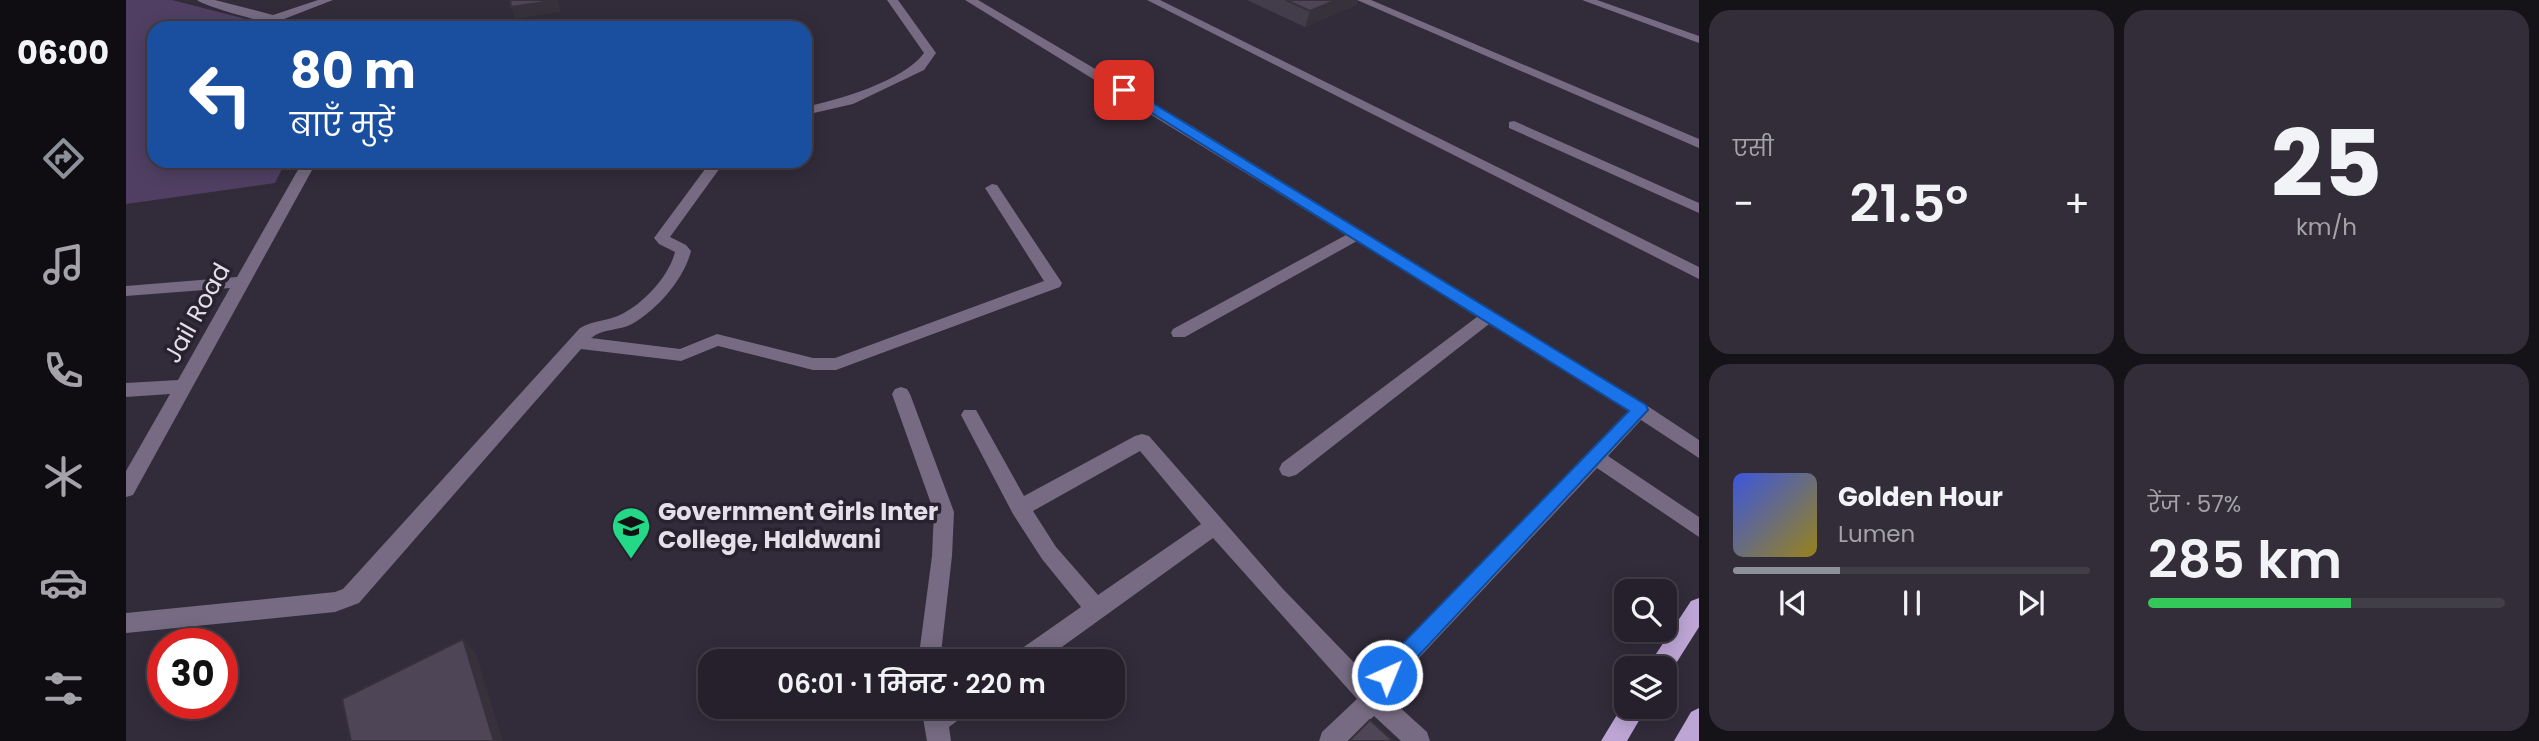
<!DOCTYPE html>
<html lang="hi">
<head>
<meta charset="utf-8">
<style>
  body { margin:0; font-family:Poppins,"Noto Sans Devanagari",sans-serif; background:#322d38; color:#f1f3f6; height:100vh; display:flex; flex-direction:column; font-size:26px; white-space:nowrap }
  * { box-sizing:border-box; margin:0 }
  p { font-size:23px; color:#a4a3a9 }
  .icon { flex:none; width:38px; height:38px; fill:none; stroke:currentColor; stroke-width:2; stroke-linecap:round; stroke-linejoin:round }
  .map { position:relative; flex:1; overflow:hidden }
  .sheet { display:flex; flex-direction:column; gap:10px; padding:10px; background:#151218; width:840px }
  .sheet>* { flex:none }
  .guide { position:absolute; left:21px; top:21px; width:665px; height:147px; border-radius:21px; box-shadow:0 4px 18px #0003,0 0 0 2px #423e48; background:#1a4fa0; color:#fff; overflow:hidden }
  .fabs { position:absolute; left:1488px; top:579px; display:grid; gap:14px }
  .fabs a { display:grid; place-items:center; width:63px; height:63px; border-radius:14px; background:#26202c; box-shadow:0 4px 18px #0003,0 0 0 2px #423e48; font-size:35px }
  .speed { position:absolute; left:21px; top:628px; display:flex; gap:14px; font-size:35px; font-weight:700; text-align:center }
  .speed>* { display:grid; place-content:center; width:91px; height:91px; border-radius:50%; background:#26202c; box-shadow:0 4px 18px #0003,0 0 0 2px #423e48; line-height:1 }
  .speed .limit { border:10px solid #d22; background:#fff; color:#111 }
  .pin { position:absolute; display:grid; place-items:center; width:60px; height:60px; color:#fff; margin:-30px; border-radius:14px; box-shadow:0 4px 10px #0006 }
  .me { position:absolute; width:77px; margin:-38px; rotate:44deg; stroke-linejoin:round; filter:drop-shadow(0 0 5px #0008) }
  .turn { display:flex; align-items:center; gap:24px; height:147px; padding:0 28px; font-size:32px }
  .turn .icon { width:91px; height:91px; stroke-width:2.5 }
  .turn b { display:block; font-size:49px; line-height:60px }
  .big { font-size:52px; font-weight:600; line-height:1.1 }
  .sheet .tile { flex:1; display:flex; flex-direction:column; justify-content:center; gap:10px; min-width:0; padding:0 24px; border-radius:21px; background:#322d38 }
  .sheet .dial { align-items:center; gap:0 }
  .dial b { font-size:91px; line-height:1 }
  .song { display:flex; align-items:center; gap:21px }
  .cover { width:84px; height:84px; border-radius:10px; background:linear-gradient(135deg,hsl(230 70% 55%),hsl(50 70% 35%)) }
  .played { height:7px; border-radius:4px; background:linear-gradient(90deg,#8c9099 30%,#423e48 30%) }
  .keys { display:flex; justify-content:space-around; direction:ltr }
  .heat { display:flex; justify-content:space-between; align-items:center; font-size:38px; direction:ltr }
  .charge { height:10px; border-radius:5px; background:linear-gradient(90deg,#34c759 57%,#423e48 0) }
  .sheet .tiles { flex:1; display:grid; gap:10px; grid-template-columns:repeat(2,1fr) }
  .trip { position:absolute; left:572px; top:649px; width:427px; height:70px; border-radius:21px; background:#26202c; box-shadow:0 4px 18px #0003,0 0 0 2px #423e48; font-weight:600; line-height:70px; text-align:center }
  main { display:flex; flex:1; min-height:0 }
  .dock { display:flex; flex-direction:column; width:126px; justify-content:space-around; align-items:center; background:#0f0d12; color:#a4a3a9 }
  .dock .icon { width:49px; height:49px }
  .dock .current { color:#8c9099 }
  .dock b { font-size:32px; color:#f1f3f6 }
  .map>svg:first-child { display:block }
  .green { fill:#503f62 }
  .lines { fill:none; stroke-linecap:round; stroke-linejoin:round }
  .minor { fill:#766b82; fill-rule:evenodd }
  .major { fill:#bda6d6; fill-rule:evenodd }
  .wall { fill:#433c4a }
  .shaded-wall { fill:#37313c }
  .building { fill:#4e4656; stroke:#37313c; stroke-width:2 }
  .route { fill:#1a73e8; stroke:#114b97; stroke-width:2 }
  .labels { text-anchor:middle; stroke-width:7; stroke-linejoin:round; paint-order:stroke }
  .street-label { font-size:24px; fill:#e4dfe9; stroke:#282130 }
  .poi-label { font-size:24px; font-weight:bold; fill:#e4dfe9; stroke:#282130; text-anchor:start }
</style>
</head>
<body>
<main>
<nav class="dock">
<b>06:00</b>
<svg class="icon current" aria-label="directions" viewBox="0 0 24 24"><path d="M12 3l9 9-9 9-9-9zM9 14v-3h6M13 9l2 2-2 2"/></svg>
<svg class="icon" aria-label="music" viewBox="0 0 24 24"><path d="M9 18V5l10-2v13"/><circle cx="6" cy="18" r="3"/><circle cx="16" cy="16" r="3"/></svg>
<svg class="icon" aria-label="phone" viewBox="0 0 24 24"><path d="M5 4h4l2 5-3 2q2 4 5 5l2-3 5 2v4C11 20 4 13 5 4z"/></svg>
<svg class="icon" aria-label="climate" viewBox="0 0 24 24"><path d="M12 3v18M4 7l16 10M4 17L20 7"/></svg>
<svg class="icon" aria-label="car" viewBox="0 0 24 24"><path d="M5 17H2v-5l4-1 3-4h7l3 4 3 1v5h-3M9 17h6M6 11h13"/><circle cx="7" cy="17" r="2"/><circle cx="17" cy="17" r="2"/></svg>
<svg class="icon" aria-label="filters" viewBox="0 0 24 24"><path d="M4 7h16M4 17h16"/><circle cx="9" cy="7" r="2"/><circle cx="15" cy="17" r="2"/></svg>
</nav>
<div class="map">
<svg width="1573" height="741" viewBox="0 0 1573 741">
  <rect width="100%" height="100%" fill="#322b3a"/>
  <path class="green" d="M0,0H46L136,23L143,28H28V161H160L149,183L0,204Z"/>
  <g class="lines">
    <g class="minor">
      <path d="M71,0H89L147,15L192,0H207L158,19L172,28C158,28 81,8 71,0Z"/>
      <path d="M761,0H772L810,53L798,70L727,104L679,115V107C712,100 778,81 798,53Z"/>
      <path d="M839,0H852L1066,126L1520,405L1573,440V458L1515,420L1482,456L1573,517V537L1471,468L1259,694L1301,732L1304,741H1275L1248,716L1222,741H1193L1196,732L1231,699L1087,538L915,662H885L888,654L955,607L916,559L887,514L835,415L838,410H850L898,496L1009,436L1016,434L1023,436L1157,589L1243,678L1502,411L1363,324L1170,475L1163,477L1156,475L1153,469L1156,463L1351,317L1231,241L1059,337H1047L1045,333L1047,329L1220,235ZM1014,451L1075,524L972,595L930,547L907,511Z"/>
      <path d="M1021,0H1034L1573,267V279Z"/>
      <path d="M1231,0H1245L1573,139V148Z"/>
      <path d="M1456,0H1471L1573,36V43Z"/>
      <path d="M1388,121L1573,203V213L1383,128V122Z"/>
      <path d="M177,161H191L7,495L0,497V471L44,394L0,397V383L52,380L104,288L0,296V286L111,277Z"/>
      <path d="M585,161H599L544,237L560,245L565,251C558,279 532,309 506,324C493,331 478,328 465,338L554,349L591,334L687,358H709L918,281L859,188L866,184L871,185L936,283L934,287L710,370H687L592,346L555,361L455,349L233,603L209,612L0,633V613L209,592L217,589L454,328C467,320 483,321 496,314C518,303 543,276 549,252L533,244L528,238Z"/>
      <path d="M775,387L781,389L784,394L828,512L826,556L814,662H792L806,556L808,512L766,394L769,389Z"/>
      <path d="M795,707H843L839,715L823,727L825,741H801Z"/>
    </g>
    <g class="major">
      <path d="M1573,598V627L1542,676L1538,677V668H1523L1526,660L1565,601Z"/>
      <path d="M1500,700V707H1521L1501,741H1475Z"/>
      <path d="M1573,708V741H1548L1565,712Z"/>
    </g>
  </g>
  <path class="wall" d="M1121,0H1232L1230,5L1179,27Z"/>
  <g class="shaded-wall">
    <path d="M431,0H432L435,12L389,19L385,7Z"/>
    <path d="M1210,0H1232L1230,5L1179,27L1184,11Z"/>
    <path d="M337,639L350,654L377,741H368Z"/>
  </g>
  <g class="building">
    <path d="M384,0H431L385,7Z"/>
    <path d="M1160,0H1210L1184,11Z"/>
    <path d="M337,639L368,741H225L216,699Z"/>
    <path d="M1244,720L1267,741H1223Z"/>
  </g>
  <path class="route" d="M994,88H1002L1520,405L1522,410L1268,682L1261,685L1253,682L1250,675L1253,668L1503,411L994,93Z"/>
  <defs>
    <g id="school-pin" transform="scale(2.0125)"><path d="M0 17L-7.5 6A9.5 9.5 0 1 1 7.5 6Z" fill="#23d886" stroke="#282130"/><path d="M0-5L7-2L0 1L-7-2ZM-4 1L0 2.5L4 1V4Q0 6-4 4Z" fill="#111"/></g>
  </defs>
  <g fill-rule="evenodd">
    <use href="#school-pin" x="505" y="526"/>
  </g>
  <g class="labels">
    <g class="street-label">
      <text transform="translate(71 313) rotate(-61)" y="8">Jail Road</text>
    </g>
    <g class="poi-label">
      <text x="532" y="520">Government Girls Inter<tspan x="532" dy="28">College, Haldwani</tspan></text>
    </g>
  </g>
</svg>
<div class="fabs">
<a><svg class="icon" aria-label="search" viewBox="0 0 24 24"><circle cx="10" cy="10" r="6"/><path d="M15 15l6 6"/></svg></a>
<a><svg class="icon" aria-label="layers" viewBox="0 0 24 24"><path d="M12 4l9 5-9 5-9-5zM3 14l9 5 9-5"/></svg></a>
</div>
<div class="speed"><div class="limit">30</div></div>
<div class="pin" style="left:998px;top:90px;background:#d93025"><svg class="icon" aria-label="arrive" viewBox="0 0 24 24"><path d="M6 21V4h12l-3 4 3 4H6"/></svg></div>
<svg class="me" style="left:1261px;top:675px" viewBox="-20 -20 40 40"><circle r="17" fill="#1a73e8" stroke="#fff" stroke-width="3"/><path d="M0-11L8 9 0 5-8 9z" fill="#fff"/></svg>
<div class="trip">06:01 · 1 मिनट · 220 m</div>
<div class="guide">
<div class="turn"><svg class="icon" aria-label="left" viewBox="0 0 24 24"><path d="M17 20v-9H6M10 6l-5 5 5 5"/></svg><div><b>80 m</b>बाएँ मुड़ें</div></div>
</div>
</div>
<section class="sheet">
<div class="tiles">
<div class="tile"><p>एसी</p>
<div class="heat"><a>−</a><b class="big">21.5°</b><a>+</a></div>
</div>
<div class="tile dial"><b>25</b><p>km/h</p></div>
<div class="tile">
<div class="song"><i class="cover"></i><div><b>Golden Hour</b><p>Lumen</p></div></div>
<div class="played"></div>
<div class="keys"><svg class="icon" aria-label="previous" viewBox="0 0 24 24"><path d="M18 5L8 12l10 7zM5 5v14"/></svg><svg class="icon" aria-label="pause" viewBox="0 0 24 24"><path d="M8 5v14M16 5v14"/></svg><svg class="icon" aria-label="next" viewBox="0 0 24 24"><path d="M6 5l10 7-10 7zM19 5v14"/></svg></div>
</div>
<div class="tile"><p>रेंज · 57%</p><b class="big">285 km</b><div class="charge"></div></div>
</div>
</section>
</main>
</body>
</html>
